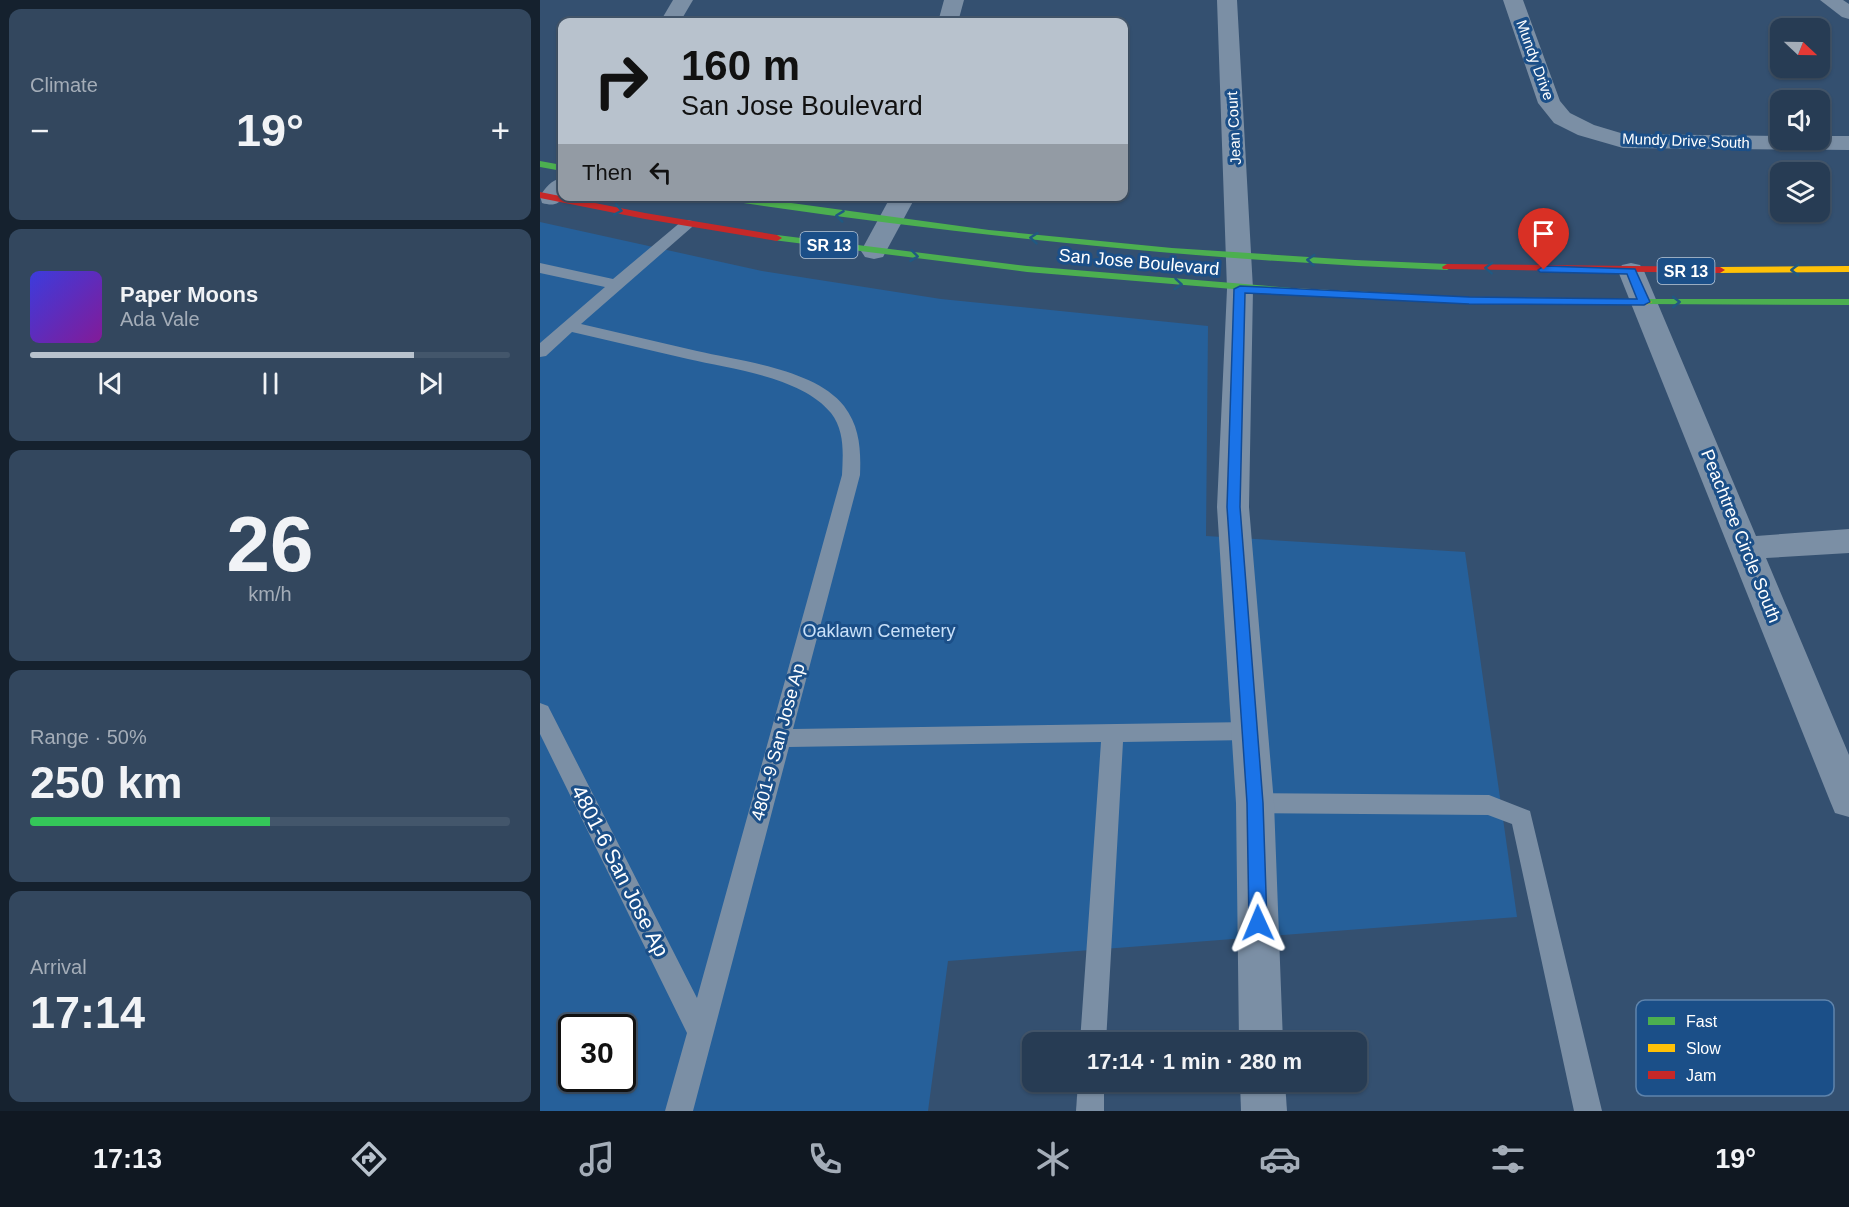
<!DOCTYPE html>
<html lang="en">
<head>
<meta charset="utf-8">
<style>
  body { margin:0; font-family:Arial,sans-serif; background:#33475e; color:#f1f3f6; height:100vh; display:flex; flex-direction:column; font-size:22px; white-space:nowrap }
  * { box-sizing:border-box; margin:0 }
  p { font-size:20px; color:#a4adb8 }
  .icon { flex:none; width:33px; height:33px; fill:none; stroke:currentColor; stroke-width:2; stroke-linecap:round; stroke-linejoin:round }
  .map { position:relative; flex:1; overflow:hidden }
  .details { display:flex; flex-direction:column; gap:9px; padding:9px; background:#15212e; width:540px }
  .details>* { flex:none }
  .guide { position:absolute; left:18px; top:18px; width:570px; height:183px; border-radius:12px; box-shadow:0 2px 4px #0004,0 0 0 2px #43566b; background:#b8c2cd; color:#111; overflow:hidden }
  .needle { width:39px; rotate:112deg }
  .controls { position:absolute; left:1230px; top:18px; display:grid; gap:12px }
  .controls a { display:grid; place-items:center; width:60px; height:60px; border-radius:12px; background:#273c54; box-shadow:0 2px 4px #0004,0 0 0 2px #43566b; font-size:30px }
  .speed { position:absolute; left:18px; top:1014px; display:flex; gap:12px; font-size:30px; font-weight:700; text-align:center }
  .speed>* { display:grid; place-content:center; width:78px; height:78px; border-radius:50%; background:#273c54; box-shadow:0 2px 4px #0004,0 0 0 2px #43566b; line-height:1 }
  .speed .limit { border:3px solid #111; border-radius:9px; background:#fff; color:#111 }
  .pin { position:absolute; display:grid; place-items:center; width:51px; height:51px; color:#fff; margin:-62px -26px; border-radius:50% 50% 50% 0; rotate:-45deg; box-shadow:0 0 6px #0007 }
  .pin .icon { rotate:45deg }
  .me { position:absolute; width:66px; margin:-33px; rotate:359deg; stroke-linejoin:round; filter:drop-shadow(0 0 4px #0008) }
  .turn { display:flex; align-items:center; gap:21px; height:126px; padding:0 24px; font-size:27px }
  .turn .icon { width:78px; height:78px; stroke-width:2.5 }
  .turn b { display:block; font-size:42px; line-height:51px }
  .then { display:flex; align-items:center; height:57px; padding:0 24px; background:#0003; gap:12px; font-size:22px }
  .big { font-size:45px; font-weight:800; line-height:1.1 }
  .details .widget { flex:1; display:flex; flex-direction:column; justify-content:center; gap:9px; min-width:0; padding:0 21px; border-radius:12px; background:#33475e }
  .details .dial { align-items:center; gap:0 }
  .dial b { font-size:78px; line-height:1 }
  .song { display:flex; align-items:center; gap:18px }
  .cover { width:72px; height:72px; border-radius:9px; background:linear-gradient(135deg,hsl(240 70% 55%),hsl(290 70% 35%)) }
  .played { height:6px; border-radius:3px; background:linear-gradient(90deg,#b8c2cd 80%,#43566b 80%) }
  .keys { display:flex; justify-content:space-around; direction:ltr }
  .heat { display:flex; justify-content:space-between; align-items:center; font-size:33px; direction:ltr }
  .charge { height:9px; border-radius:4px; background:linear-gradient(90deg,#34c759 50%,#43566b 0) }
  .trip { position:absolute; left:482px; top:1032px; width:345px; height:60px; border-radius:12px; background:#273c54; box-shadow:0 2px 4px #0004,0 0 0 2px #43566b; font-weight:800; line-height:60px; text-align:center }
  .dock { display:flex; height:96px; justify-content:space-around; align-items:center; background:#101822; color:#a4adb8 }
  .dock .icon { width:42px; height:42px }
  .dock .selected { color:#b8c2cd }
  .dock b { font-size:27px; color:#f1f3f6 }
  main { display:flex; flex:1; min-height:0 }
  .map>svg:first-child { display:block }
  .green { fill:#26609a; fill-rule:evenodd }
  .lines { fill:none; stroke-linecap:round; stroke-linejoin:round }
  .lane { fill:#7b8fa5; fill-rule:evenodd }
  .street { fill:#7b8fa5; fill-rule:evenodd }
  .fast { fill:#4caf50; fill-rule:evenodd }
  .slow { fill:#ffc107; fill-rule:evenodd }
  .jam { fill:#c62828; fill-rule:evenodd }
  .oneway { stroke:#205982 }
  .route { fill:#1a73e8; stroke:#114b97; stroke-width:1.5 }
  .labels { text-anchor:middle; stroke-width:6; stroke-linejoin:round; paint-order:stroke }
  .far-street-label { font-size:15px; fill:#fff; stroke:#1b4f88 }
  .shield { fill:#1b4f88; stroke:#bbcadb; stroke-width:1.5 }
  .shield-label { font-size:16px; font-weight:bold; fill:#fff }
  .street-label { font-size:18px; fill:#fff; stroke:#1b4f88 }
  .park-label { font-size:18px; fill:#cae1f9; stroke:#1b4f88 }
  .near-street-label { font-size:21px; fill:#fff; stroke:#1b4f88 }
  .key { fill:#1b4f88; stroke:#5f84ac; stroke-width:1.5 }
  .key-label { font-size:16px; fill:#fff }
</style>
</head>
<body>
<main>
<section class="details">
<div class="widget"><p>Climate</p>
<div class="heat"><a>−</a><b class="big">19°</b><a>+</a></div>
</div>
<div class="widget">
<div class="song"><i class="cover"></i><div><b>Paper Moons</b><p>Ada Vale</p></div></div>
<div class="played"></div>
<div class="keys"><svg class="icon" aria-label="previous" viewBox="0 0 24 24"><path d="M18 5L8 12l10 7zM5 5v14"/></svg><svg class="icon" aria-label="pause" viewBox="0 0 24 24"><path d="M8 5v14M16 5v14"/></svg><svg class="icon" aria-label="next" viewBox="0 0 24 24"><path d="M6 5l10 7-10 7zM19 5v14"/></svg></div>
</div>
<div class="widget dial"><b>26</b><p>km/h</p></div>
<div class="widget"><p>Range · 50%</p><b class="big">250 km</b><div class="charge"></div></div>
<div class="widget"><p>Arrival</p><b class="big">17:14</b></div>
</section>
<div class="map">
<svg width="1309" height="1111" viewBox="0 0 1309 1111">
  <rect width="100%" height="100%" fill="#345070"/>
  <path class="green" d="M0,222L222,271L401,299L668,326L666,536L925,552L977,917L408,961L388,1111H0ZM32,1028H82V1078H32Z"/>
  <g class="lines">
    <g class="lane">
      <path d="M147,220L152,221L154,224L152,227L41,324C80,333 118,342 157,351C200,361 275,369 304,406C320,427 321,450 320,475L253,729L710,722L718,725L721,731L718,737L710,740L583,742L566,1042H540L561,742L249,747L153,1111H125L147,1033L0,734V703L8,706L157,998L302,475C303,454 305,431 291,413C262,377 191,369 148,359C109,350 71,341 32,332L6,356L0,357V343L65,287L0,273V263L73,279L142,221Z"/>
      <path d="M715,793L949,795L990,811L1062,1111H1034L972,824L948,815L715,813L707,810L704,803L707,796Z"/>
      <path d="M538,1082H564V1111H536Z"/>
    </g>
    <g class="street">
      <path d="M133,0H153L140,22H120Z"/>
      <path d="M404,0H424L418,22H398Z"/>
      <path d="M677,0H697L713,289L709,507L734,803L743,1042H699L696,803L677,507L687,289Z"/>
      <path d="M963,0H983L1020,101L1030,113L1054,125L1084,134L1240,136V140H1280V136H1309V150L1083,148L1038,135L1014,123L998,103Z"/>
      <path d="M1280,0H1303L1309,4V19L1302,17Z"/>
      <path d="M22,178V196H25C18,205 13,206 2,203L0,196C6,187 11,180 22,178Z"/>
      <path d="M351,196H376L343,257L334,259L325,257L321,251Z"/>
      <path d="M1091,263L1100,265L1104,271L1216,536L1309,529V553L1226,558L1309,755V817L1295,813L1290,801L1078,271L1082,265Z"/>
      <path d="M700,1082H745L747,1111H701Z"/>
    </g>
    <g class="fast">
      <path d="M0,161L22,165V171L0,167Z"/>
      <path d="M171,196H200L449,230L632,248L815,260L907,264L912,267L907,270C662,261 419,235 176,199Z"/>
      <path d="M237,235L487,266L752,288L757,291L752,294L487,272L233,240L232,238Z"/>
      <path d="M1106,299H1309V305L1102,304V300Z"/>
    </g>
    <g class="slow">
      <path d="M1309,266V272L1180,273L1175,270L1180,267Z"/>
      <path d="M752,288L925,297L1106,299L1112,302L1106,305L925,303L748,293L747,291Z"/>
    </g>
    <g class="jam">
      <path d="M0,192L105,213L237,235L242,238L237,241L105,219L0,198Z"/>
      <path d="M907,264L1180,267L1185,270L1180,273L903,269L902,267Z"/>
    </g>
  </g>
  <defs><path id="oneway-chevron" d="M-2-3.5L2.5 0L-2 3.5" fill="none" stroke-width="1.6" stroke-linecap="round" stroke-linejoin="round" transform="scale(1.5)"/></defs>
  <g class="oneway">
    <use href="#oneway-chevron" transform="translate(78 210) rotate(11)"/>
    <use href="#oneway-chevron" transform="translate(300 216) rotate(-173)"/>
    <use href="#oneway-chevron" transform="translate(494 238) rotate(-175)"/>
    <use href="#oneway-chevron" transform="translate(374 256) rotate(7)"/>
    <use href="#oneway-chevron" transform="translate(771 260) rotate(-176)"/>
    <use href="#oneway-chevron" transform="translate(949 268) rotate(-178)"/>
    <use href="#oneway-chevron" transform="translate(1255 270) rotate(180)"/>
    <use href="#oneway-chevron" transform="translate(638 284) rotate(5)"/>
    <use href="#oneway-chevron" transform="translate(1136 302)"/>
  </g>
  <path class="route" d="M1004,266L1095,269L1110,302L1104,305L929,304L705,293L700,507L723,803L727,923L724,928L718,931L712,928L709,923L707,803L687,507L694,289L700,286L929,297L1097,299L1087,274L1000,272L998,270Z"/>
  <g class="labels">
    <g class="far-street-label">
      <text transform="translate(995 60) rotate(70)" y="5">Mundy Drive</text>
      <text transform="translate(694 128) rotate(-93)" y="5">Jean Court</text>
      <text transform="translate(1146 141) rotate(2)" y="5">Mundy Drive South</text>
    </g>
    <g class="shield">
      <rect x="260.5" y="232" width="57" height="26" rx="4.5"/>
      <rect x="1117.5" y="258" width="57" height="26" rx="4.5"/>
    </g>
    <g class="shield-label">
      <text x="289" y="251">SR 13</text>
      <text x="1146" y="277">SR 13</text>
    </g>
    <g class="street-label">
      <text transform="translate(599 262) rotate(5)" y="6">San Jose Boulevard</text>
      <text transform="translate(1201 536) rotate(68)" y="6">Peachtree Circle South</text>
      <text transform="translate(238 742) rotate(-75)" y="6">4801-9 San Jose Ap</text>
    </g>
    <g class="park-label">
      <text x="339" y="637">Oaklawn Cemetery</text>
    </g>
    <g class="near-street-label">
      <text transform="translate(80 871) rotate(63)" y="7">4801-6 San Jose Ap</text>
    </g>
  </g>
  <rect x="1096" y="1000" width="198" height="96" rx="9" class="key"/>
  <rect x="1108" y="1017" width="27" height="8" fill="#4caf50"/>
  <rect x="1108" y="1044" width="27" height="8" fill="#ffc107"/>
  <rect x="1108" y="1071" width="27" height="8" fill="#c62828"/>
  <g class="key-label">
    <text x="1146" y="1027">Fast</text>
    <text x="1146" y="1054">Slow</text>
    <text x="1146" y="1081">Jam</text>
  </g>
</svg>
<div class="controls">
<a><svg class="needle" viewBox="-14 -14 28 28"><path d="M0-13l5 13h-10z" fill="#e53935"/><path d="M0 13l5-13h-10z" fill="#a4adb8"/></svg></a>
<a><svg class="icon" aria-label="sound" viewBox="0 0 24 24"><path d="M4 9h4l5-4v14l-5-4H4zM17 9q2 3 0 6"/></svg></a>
<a><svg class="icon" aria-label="layers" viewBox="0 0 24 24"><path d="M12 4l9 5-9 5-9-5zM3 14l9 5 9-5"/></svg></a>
</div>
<div class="speed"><div class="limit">30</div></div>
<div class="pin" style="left:1004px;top:270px;background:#d93025"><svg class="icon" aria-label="arrive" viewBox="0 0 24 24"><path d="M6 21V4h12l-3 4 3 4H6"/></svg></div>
<svg class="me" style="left:718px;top:923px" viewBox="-20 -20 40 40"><path d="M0-17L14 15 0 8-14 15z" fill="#1a73e8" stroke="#fff" stroke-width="4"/></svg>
<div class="trip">17:14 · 1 min · 280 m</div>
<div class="guide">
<div class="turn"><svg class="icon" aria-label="right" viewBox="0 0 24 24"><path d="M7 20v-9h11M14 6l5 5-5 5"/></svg><div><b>160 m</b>San Jose Boulevard</div></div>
<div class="then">Then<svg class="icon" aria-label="left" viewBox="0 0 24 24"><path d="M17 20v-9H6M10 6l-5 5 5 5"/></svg></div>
</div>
</div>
</main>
<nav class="dock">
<b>17:13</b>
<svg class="icon selected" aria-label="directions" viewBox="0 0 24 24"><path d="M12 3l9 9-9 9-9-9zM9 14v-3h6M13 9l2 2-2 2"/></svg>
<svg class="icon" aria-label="music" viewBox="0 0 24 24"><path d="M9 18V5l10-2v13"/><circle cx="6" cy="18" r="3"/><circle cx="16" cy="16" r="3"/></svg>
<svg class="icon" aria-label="phone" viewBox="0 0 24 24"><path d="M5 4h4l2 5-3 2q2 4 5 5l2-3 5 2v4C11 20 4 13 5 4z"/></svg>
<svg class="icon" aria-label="climate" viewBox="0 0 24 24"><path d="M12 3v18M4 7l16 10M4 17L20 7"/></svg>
<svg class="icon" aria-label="car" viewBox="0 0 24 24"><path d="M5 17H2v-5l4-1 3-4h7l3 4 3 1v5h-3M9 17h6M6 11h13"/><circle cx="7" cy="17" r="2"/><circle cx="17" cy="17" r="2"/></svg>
<svg class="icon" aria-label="filters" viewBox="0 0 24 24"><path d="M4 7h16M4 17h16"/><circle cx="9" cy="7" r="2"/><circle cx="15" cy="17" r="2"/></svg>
<b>19°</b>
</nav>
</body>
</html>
